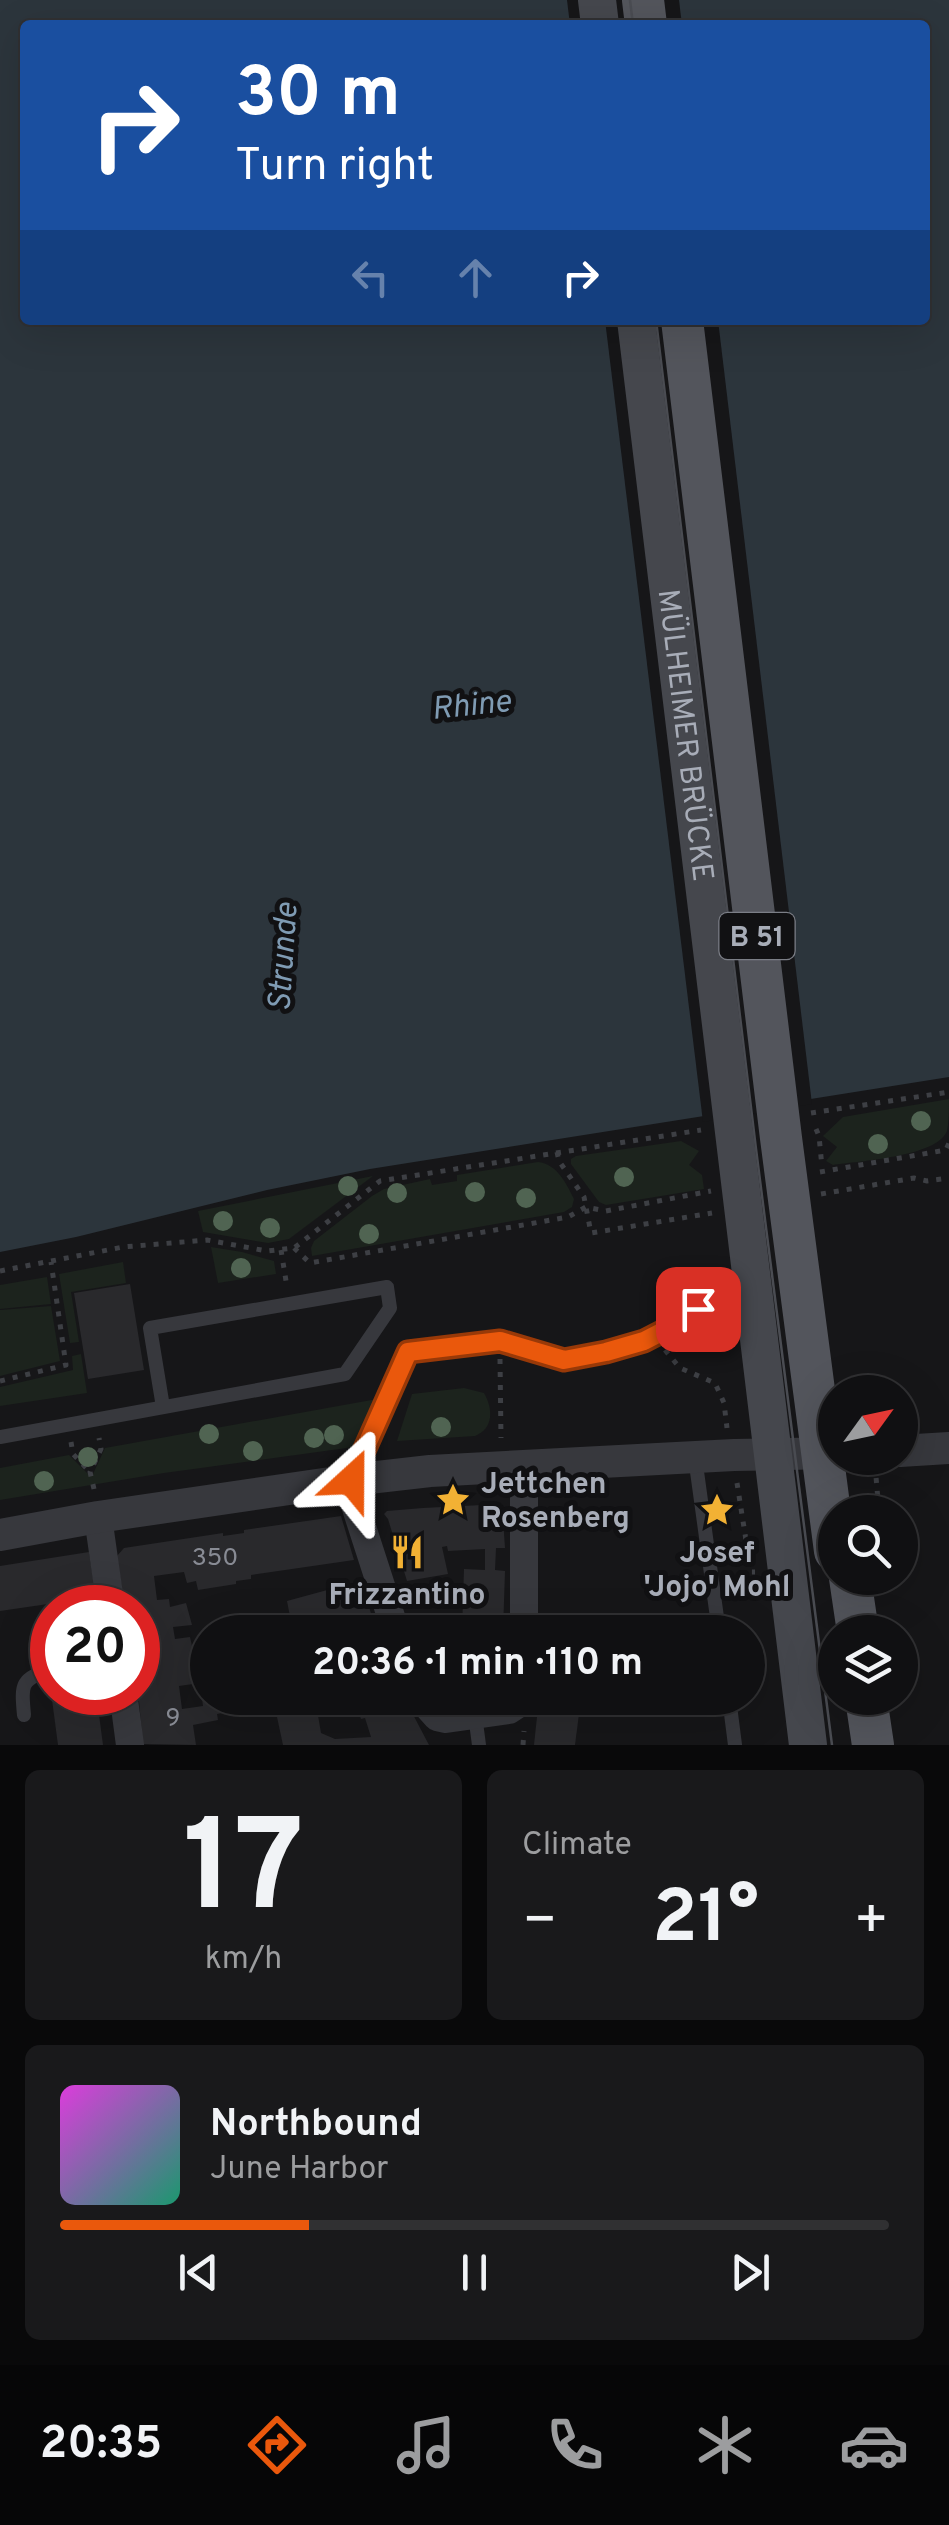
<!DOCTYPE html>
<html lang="en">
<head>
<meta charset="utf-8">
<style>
  body { margin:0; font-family:Overpass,sans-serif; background:#19191b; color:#f1f3f6; height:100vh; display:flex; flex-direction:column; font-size:38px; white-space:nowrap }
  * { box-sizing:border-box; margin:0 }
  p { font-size:32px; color:#9c9d9f }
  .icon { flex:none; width:55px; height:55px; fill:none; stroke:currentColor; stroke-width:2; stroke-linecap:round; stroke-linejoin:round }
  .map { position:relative; height:1745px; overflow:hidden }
  .details { display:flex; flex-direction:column; gap:25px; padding:25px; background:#09090a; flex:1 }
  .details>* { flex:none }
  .top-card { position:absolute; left:20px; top:20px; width:910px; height:305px; border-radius:10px; box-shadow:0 10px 40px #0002,0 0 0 2px #303032; background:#1a4fa0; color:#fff; overflow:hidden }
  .needle { width:65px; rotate:57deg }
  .buttons { position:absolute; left:818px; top:1375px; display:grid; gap:20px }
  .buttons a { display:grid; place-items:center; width:100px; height:100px; border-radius:50%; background:#101012; box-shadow:0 10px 40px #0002,0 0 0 2px #303032; font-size:50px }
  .speed { position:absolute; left:30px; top:1585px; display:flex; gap:20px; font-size:50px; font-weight:700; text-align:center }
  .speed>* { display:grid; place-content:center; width:130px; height:130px; border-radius:50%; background:#101012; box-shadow:0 10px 40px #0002,0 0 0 2px #303032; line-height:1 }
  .speed .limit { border:15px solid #d22; background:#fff; color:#111 }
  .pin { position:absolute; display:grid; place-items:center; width:85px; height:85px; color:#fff; margin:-42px; border-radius:20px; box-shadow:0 5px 15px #0006 }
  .me { position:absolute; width:110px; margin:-55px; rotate:24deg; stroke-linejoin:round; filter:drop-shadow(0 0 8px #0008) }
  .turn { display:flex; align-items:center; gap:35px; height:210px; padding:0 50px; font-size:45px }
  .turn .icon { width:130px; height:130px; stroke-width:2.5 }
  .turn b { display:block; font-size:70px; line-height:85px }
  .lanes { display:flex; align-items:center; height:95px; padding:0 50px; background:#0003; justify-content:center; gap:50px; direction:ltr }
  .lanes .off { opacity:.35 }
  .big { font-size:75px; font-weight:700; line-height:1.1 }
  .details .tile { flex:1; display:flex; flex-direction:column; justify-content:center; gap:15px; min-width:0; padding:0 35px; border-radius:15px; background:#19191b }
  .details .dial { align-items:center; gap:0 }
  .dial b { font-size:130px; line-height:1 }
  .song { display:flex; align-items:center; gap:30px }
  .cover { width:120px; height:120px; border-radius:15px; background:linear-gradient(135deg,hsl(300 70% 55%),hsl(160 70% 35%)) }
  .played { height:10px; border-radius:5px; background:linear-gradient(90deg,#ea580c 30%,#303032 30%) }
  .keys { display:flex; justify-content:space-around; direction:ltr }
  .heat { display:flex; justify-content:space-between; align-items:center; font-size:55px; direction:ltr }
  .details .tiles { flex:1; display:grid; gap:25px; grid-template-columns:1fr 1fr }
  .tile:last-child { grid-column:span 2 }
  .trip { position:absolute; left:190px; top:1615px; width:575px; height:100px; border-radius:50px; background:#101012; box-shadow:0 10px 40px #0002,0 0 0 2px #303032; font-weight:700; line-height:100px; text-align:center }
  .tab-bar { display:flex; height:160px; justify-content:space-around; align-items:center; background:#060607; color:#9c9d9f }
  .tab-bar .icon { width:70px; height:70px }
  .tab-bar .selected { color:#ea580c }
  .tab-bar b { font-size:45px; color:#f1f3f6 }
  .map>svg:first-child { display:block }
  .green { fill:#1c231d }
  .water { fill:#2c353c; fill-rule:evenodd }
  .pier { fill:#161618 }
  .building { fill:#29292c; fill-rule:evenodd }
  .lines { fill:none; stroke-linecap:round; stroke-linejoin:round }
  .path { stroke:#3d3f44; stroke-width:5; stroke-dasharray:5 8; stroke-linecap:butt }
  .service { stroke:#37383d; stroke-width:14 }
  .minor { stroke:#37383d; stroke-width:28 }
  .tertiary { stroke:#37383d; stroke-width:32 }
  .secondary { stroke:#45474d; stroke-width:38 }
  .primary { stroke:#53555c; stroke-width:42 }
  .tram { stroke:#4a4c52; stroke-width:2.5 }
  .path-bridge { stroke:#3d3f44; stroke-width:5; stroke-dasharray:5 8; stroke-linecap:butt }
  .secondary-bridge { stroke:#45474d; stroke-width:38 }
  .primary-bridge { stroke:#53555c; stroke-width:42 }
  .tree { fill:#506452 }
  .route-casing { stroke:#983908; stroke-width:25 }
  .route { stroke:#ea580c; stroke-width:18 }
  .labels { text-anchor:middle; stroke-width:10; stroke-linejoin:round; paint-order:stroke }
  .number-label { font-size:25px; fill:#888b94 }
  .shield { fill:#111113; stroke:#7b7e86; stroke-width:2.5 }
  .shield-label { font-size:28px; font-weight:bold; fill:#a8adb8 }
  .street-label { font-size:30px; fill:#a8adb8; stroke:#111113 }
  .poi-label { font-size:30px; font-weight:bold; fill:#a8adb8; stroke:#111113 }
  .water-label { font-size:32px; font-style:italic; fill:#7f9bb3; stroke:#111113 }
</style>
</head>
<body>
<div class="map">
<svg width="949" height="1745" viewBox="0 0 949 1745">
  <rect width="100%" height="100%" fill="#161618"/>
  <g class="green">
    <path d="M949,1099C949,1109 949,1122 947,1131C937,1157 858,1161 833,1165L826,1161L837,1147L823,1136L843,1117Z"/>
    <path d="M681,1141L699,1151L689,1165L702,1175L704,1189L606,1205L599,1202L571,1164V1159L576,1156Z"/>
    <path d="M538,1162C557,1164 566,1183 574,1199L572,1207L564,1212L312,1256L311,1248L314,1241L372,1196L384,1189L430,1179L432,1185L457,1181V1175Z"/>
    <path d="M373,1176L289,1239L268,1243L203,1232L198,1211Z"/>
    <path d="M211,1247L242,1252L274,1261L276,1274L218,1283Z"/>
    <path d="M123,1262L126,1283L71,1292L79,1342L70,1343L59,1274Z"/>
    <path d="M47,1277L51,1304L0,1309V1285Z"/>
    <path d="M51,1306L60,1361L0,1376V1310Z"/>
    <path d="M81,1354L87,1393L0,1406V1387L73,1370L72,1356Z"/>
    <path d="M464,1388L484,1393C493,1409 494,1428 475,1436L397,1441L412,1394Z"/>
    <path d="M377,1399L354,1447L164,1473L0,1500V1468L69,1455L89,1475L93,1474L105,1448Z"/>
  </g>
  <path class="water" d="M0,0H949V1077L370,1169L267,1190L76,1237L0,1252ZM25,25H925V320H25Z"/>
  <g class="pier">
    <path d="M567,0H679L682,25H570Z"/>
    <path d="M605,320H718L812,1104L703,1122Z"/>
  </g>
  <g class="building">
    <path d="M130,1284L144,1370L88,1379L74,1293Z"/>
    <path d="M502,1504L505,1548H496L495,1570L505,1571L503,1632H462L464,1569L485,1570V1549L448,1551L447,1546L442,1547L448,1574L407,1581L388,1519L384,1514L387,1511L423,1508Z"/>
    <path d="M341,1516L354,1560L251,1575V1579L236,1581V1584L198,1590L196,1581L187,1583L184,1572L154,1576L157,1600L169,1599L170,1607L186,1603L192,1625L173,1627L175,1639L190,1637L194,1655L208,1652V1698H315L321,1733L335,1739L371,1737L365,1718L361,1719L355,1701L352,1702L351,1698H402L405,1707L408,1705L429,1745H283L274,1703L217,1714L218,1720L193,1725L196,1745L143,1744L138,1691V1608H125L117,1556L124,1548L223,1533V1536L244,1533V1530ZM200,1683L203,1706L182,1709L179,1686Z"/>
    <path d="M89,1552L96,1597L0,1611V1566Z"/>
    <path d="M342,1586L348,1609L368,1604L377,1632H335L334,1628L316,1632H293L287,1601Z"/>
    <path d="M51,1692H96L103,1745H58Z"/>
    <path d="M539,1698H581L575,1745H534Z"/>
  </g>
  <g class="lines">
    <g class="path">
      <path d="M811,1113L949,1092"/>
      <path d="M557,1152L559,1161L584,1197L591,1233L712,1213"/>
      <path d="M820,1172L946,1150L949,1143"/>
      <path d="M821,1194L914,1178L927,1181L949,1178"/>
      <path d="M294,1248L310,1263L568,1217L586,1207L606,1211L711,1191"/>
      <path d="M281,1250L287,1287"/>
      <path d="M0,1271L123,1247L207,1240L267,1251L294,1248L380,1181L701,1130"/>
      <path d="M665,1350L680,1368L715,1383L724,1403L727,1428"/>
      <path d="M500,1359L501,1438"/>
      <path d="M0,1381L66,1365L51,1262"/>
      <path d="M71,1442L73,1454L90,1472"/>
      <path d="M875,1465L879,1512"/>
      <path d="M737,1483L751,1572H755"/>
      <path d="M94,1489L90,1472L101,1449L99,1438"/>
      <path d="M523,1745L524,1731"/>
    </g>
    <g class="service">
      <path d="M0,1437L345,1374L390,1308L387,1287L150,1328L163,1407"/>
      <path d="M695,1457L719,1632"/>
      <path d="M351,1479L408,1351L500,1341L564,1360L606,1352L644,1341L675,1325L698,1309"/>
      <path d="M729,1698L735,1745"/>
      <path d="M24,1715C21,1683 21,1679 52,1669"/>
      <path d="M475,1715L479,1745"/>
    </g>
    <g class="minor">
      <path d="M524,1466V1632"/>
      <path d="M351,1480L354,1502L396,1632"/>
      <path d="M98,1517L111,1608"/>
      <path d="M123,1692L130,1745"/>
      <path d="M420,1698L437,1717L446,1719L509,1710L518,1704L521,1698"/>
    </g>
    <g class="tertiary">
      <path d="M900,1451L949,1448"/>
      <path d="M0,1535L98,1517L351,1480L430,1471L734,1455L835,1453"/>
    </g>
    <path class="secondary" d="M597,0L600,25"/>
    <g class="primary">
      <path d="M643,0L646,25"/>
      <path d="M850,1578L858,1632"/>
      <path d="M866,1698L873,1745"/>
    </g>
    <g class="tram">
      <path d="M630,0L633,25"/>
      <path d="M656,320L756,1149L832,1745"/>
    </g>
    <path class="path-bridge" d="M816,1129L819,1136L822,1167"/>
    <path class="secondary-bridge" id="s1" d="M636,320L808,1745"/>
    <path class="primary-bridge" d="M682,320L781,1138L835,1551"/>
  </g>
  <g class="tree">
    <circle cx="921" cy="1121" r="10"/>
    <circle cx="878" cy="1144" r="10"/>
    <circle cx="624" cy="1177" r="10"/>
    <circle cx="348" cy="1186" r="10"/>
    <circle cx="475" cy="1192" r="10"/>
    <circle cx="397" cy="1193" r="10"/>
    <circle cx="526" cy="1198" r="10"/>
    <circle cx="223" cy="1221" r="10"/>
    <circle cx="270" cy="1228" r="10"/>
    <circle cx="369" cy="1234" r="10"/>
    <circle cx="241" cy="1268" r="10"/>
    <circle cx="441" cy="1427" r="10"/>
    <circle cx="209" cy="1434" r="10"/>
    <circle cx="334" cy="1435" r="10"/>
    <circle cx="314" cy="1438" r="10"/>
    <circle cx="253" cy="1451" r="10"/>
    <circle cx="88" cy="1457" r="10"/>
    <circle cx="44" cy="1481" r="10"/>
  </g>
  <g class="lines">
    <g class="route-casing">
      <path id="route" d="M351,1480L408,1352L500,1341L564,1360L606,1352L644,1341L675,1325L698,1309"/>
    </g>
    <use href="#route" class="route"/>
  </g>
  <defs>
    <g id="sight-bare" transform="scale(2.7)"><path d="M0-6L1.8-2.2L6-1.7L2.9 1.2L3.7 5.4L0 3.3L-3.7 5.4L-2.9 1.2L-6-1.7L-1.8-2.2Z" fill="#f2b134" stroke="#111113" stroke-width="2.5" paint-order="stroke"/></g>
    <g id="restaurant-bare" transform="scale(2.7)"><path d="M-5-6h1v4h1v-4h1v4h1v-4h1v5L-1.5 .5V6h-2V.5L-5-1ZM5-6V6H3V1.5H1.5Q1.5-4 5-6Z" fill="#f2b134" stroke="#111113" stroke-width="2.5" paint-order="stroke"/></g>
  </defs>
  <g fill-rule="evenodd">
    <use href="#sight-bare" x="453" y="1500"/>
    <use href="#sight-bare" x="717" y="1510"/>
    <use href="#restaurant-bare" x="407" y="1552"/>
  </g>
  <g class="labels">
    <g class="number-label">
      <text x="215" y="1565">350</text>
      <text x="173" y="1725">9</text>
    </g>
    <rect class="shield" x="719.5" y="913" width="75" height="46" rx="8"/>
    <g class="shield-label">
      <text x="757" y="946">B 51</text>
    </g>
    <g class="street-label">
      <text dy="10" stroke="none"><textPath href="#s1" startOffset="418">MÜLHEIMER BRÜCKE</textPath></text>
    </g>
    <g class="poi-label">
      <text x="481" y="1493" text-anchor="start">Jettchen<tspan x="481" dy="34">Rosenberg</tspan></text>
      <text x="717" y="1562">Josef<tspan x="717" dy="34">'Jojo' Mohl</tspan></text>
      <text x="407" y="1604">Frizzantino</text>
    </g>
    <g class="water-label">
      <text transform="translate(471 704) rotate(-6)" y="11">Rhine</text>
      <text transform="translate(282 957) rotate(-86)" y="11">Strunde</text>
    </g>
  </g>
</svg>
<div class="buttons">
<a><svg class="needle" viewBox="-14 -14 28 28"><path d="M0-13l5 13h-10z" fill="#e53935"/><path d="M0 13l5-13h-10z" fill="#9c9d9f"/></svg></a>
<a><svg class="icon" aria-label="search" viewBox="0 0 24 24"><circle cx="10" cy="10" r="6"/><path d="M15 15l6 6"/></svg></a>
<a><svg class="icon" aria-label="layers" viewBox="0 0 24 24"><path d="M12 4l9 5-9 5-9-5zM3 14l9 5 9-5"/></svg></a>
</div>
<div class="speed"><div class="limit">20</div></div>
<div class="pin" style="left:698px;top:1309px;background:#d93025"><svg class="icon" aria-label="arrive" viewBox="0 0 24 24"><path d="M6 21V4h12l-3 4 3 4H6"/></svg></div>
<svg class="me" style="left:351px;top:1480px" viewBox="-20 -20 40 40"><path d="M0-17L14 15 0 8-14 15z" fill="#ea580c" stroke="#fff" stroke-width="4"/></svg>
<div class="trip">20:36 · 1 min · 110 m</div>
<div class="top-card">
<div class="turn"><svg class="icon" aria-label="right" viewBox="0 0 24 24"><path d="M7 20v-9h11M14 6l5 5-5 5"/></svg><div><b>30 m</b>Turn right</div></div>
<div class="lanes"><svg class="icon off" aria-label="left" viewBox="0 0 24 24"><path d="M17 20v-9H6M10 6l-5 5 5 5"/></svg><svg class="icon off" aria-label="ahead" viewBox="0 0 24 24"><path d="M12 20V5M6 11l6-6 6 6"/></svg><svg class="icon" aria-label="right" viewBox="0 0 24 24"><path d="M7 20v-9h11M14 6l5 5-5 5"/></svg></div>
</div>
</div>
<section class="details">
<div class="tiles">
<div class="tile dial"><b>17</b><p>km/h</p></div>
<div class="tile"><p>Climate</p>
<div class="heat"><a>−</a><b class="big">21°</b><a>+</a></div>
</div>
<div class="tile">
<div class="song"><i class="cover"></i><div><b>Northbound</b><p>June Harbor</p></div></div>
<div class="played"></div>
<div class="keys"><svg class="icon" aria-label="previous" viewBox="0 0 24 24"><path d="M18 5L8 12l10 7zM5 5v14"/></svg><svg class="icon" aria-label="pause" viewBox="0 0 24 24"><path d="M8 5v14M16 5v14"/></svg><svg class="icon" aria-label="next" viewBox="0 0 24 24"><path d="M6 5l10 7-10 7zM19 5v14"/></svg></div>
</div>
</div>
</section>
<nav class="tab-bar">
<b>20:35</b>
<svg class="icon selected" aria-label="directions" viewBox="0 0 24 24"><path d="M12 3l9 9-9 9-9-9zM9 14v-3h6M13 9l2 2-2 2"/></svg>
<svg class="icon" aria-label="music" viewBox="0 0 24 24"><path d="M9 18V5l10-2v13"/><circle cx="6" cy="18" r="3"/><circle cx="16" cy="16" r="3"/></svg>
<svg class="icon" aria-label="phone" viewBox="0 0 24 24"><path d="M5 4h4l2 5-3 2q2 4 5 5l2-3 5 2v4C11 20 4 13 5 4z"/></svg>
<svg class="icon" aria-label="climate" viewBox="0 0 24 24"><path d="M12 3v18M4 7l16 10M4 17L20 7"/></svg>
<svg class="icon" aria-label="car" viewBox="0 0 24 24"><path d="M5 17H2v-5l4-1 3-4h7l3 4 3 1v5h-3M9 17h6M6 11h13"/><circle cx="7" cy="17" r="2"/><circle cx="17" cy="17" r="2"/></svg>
</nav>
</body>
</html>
